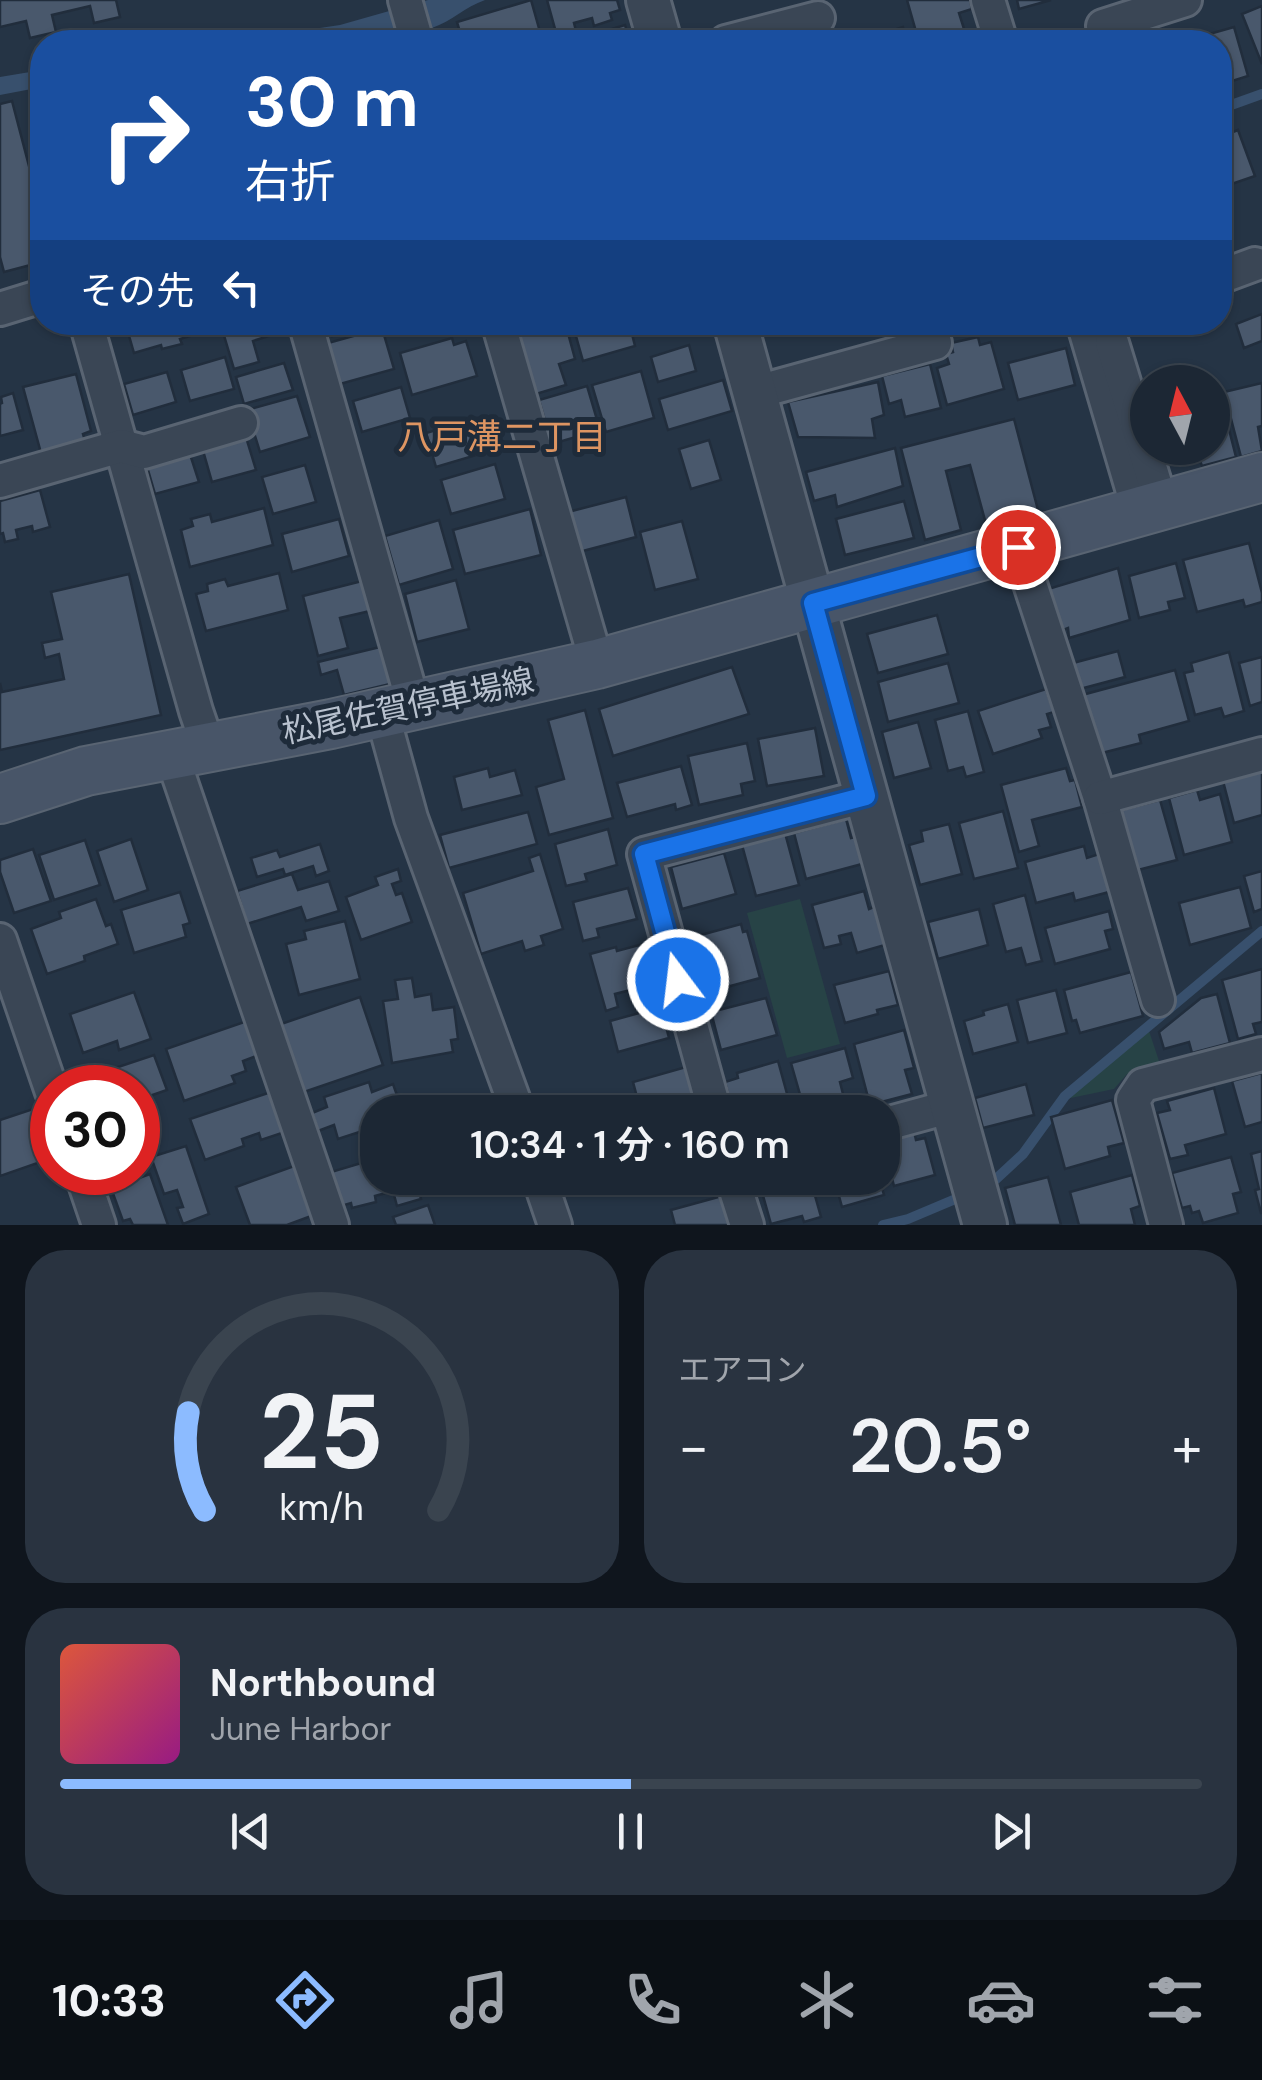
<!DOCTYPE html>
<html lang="ja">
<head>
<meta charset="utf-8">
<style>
  body { margin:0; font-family:"DM Sans","Noto Sans JP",sans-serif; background:#293340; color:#f1f3f6; height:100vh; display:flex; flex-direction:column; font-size:38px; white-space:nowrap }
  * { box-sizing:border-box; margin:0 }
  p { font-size:32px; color:#a0a5ac }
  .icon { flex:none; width:55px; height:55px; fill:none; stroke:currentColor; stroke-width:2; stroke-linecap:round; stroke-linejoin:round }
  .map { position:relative; height:1225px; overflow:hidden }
  .panel { display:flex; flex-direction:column; gap:25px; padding:25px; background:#0f151d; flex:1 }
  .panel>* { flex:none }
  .hud { position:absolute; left:30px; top:30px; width:1202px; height:305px; border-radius:40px; box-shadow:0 2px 8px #0004,0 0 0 2px #3a444f; background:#1a4fa0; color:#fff; overflow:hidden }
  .needle { width:65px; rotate:353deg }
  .tools { position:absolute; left:1130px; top:365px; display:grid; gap:20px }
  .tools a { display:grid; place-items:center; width:100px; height:100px; border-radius:50%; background:#1c2734; box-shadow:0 2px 8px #0004,0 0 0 2px #3a444f; font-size:50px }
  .speed { position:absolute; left:30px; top:1065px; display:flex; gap:20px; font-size:50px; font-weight:700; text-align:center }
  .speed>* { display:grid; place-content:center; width:130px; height:130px; border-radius:50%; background:#1c2734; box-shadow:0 2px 8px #0004,0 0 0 2px #3a444f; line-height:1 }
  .speed .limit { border:15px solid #d22; background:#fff; color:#111 }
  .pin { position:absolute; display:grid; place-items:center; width:85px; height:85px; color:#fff; margin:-42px; border:5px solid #fff; border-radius:50%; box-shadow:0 2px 10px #0007 }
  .me { position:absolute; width:110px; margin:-55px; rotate:345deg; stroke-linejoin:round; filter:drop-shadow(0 0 8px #0008) }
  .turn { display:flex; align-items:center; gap:35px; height:210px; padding:0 50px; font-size:45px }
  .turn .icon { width:130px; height:130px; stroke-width:2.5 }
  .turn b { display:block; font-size:70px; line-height:85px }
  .then { display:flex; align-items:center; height:95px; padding:0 50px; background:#0003; gap:20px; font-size:38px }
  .big { font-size:75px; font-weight:600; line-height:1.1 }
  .panel .tile { flex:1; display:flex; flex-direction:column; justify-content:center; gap:15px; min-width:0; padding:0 35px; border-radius:40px; background:#293340 }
  .panel .dial { align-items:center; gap:0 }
  .dial svg { height:260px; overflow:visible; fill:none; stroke:#3a444f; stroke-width:7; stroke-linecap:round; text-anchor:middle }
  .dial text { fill:#f1f3f6; stroke:none }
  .song { display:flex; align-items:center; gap:30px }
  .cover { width:120px; height:120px; border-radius:15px; background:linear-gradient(135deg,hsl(10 70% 55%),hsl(310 70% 35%)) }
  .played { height:10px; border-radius:5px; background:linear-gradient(90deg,#8cbbff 50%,#3a444f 50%) }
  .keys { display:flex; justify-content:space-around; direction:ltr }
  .heat { display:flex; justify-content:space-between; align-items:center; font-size:55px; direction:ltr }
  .panel .tiles { flex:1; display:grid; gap:25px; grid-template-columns:1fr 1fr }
  .tile:last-child { grid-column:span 2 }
  .trip { position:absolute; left:360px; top:1095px; width:540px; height:100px; border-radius:40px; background:#1c2734; box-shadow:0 2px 8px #0004,0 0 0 2px #3a444f; font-weight:600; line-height:100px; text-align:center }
  .tab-bar { display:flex; height:160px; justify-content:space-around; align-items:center; background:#0b1015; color:#a0a5ac }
  .tab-bar .icon { width:70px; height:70px }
  .tab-bar .current { color:#8cbbff }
  .tab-bar b { font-size:45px; color:#f1f3f6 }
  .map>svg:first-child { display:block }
  .green { fill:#274346 }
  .water { fill:#38506d }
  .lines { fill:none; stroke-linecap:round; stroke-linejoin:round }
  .stream { stroke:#38506d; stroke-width:10 }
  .building { fill:#49586c; stroke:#212d3c; stroke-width:2.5 }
  .minor-casing { stroke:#596472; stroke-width:38 }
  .tertiary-casing { stroke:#596472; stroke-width:48 }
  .secondary-casing { stroke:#596472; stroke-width:52 }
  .minor { stroke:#3a4655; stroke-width:32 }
  .tertiary { stroke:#3a4655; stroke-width:42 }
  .secondary { stroke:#485568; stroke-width:48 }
  .route-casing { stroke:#114b97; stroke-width:25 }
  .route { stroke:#1a73e8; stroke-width:18 }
  .labels { text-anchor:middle; stroke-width:10; stroke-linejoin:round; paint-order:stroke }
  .street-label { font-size:32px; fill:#b8c1ce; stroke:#1e2b3a }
  .neighbourhood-label { font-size:35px; fill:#de9562; stroke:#1e2b3a }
</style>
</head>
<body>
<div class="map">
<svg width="1262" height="1225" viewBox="0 0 1262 1225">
  <rect width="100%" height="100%" fill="#253445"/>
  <g class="green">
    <path d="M800,899L840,1044L787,1058L747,913Z"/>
    <path d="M1149,1031L1160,1064L1127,1074L1114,1089L1066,1099Z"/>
  </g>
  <g class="water">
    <path d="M428,0H485C465,7 452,21 432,28L424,24L351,42H226L340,25Z"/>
    <path d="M42,70V87L0,95V77Z"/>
  </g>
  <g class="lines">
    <g class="stream">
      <path d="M1220,109L1262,94"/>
      <path d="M984,1185L996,1179L1023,1154L1065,1096L1262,931"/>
      <path d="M883,1225L908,1219L965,1195"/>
    </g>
  </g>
  <g class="building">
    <path d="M0,0H116L120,17L94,23L90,6L52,15L56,32L30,38L26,21L0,27Z"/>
    <path d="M531,0L542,39L530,42H463L457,22Z"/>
    <path d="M547,0H617L620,10L610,13L612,20L594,26L592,18L574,23L576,31L557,36Z"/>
    <path d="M907,0H970L972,9L959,13L965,32L928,42H919Z"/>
    <path d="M1017,0H1051L1019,9Z"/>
    <path d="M1262,6V64L1242,14Z"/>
    <path d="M625,25L630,42H568Z"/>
    <path d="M903,27L907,42H857L856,41Z"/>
    <path d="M1234,27L1248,76L1226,83L1224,75L1220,77V42H1189L1188,40Z"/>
    <path d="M42,97V125L40,126L34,99Z"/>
    <path d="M12,101L42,216V262L4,272L0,257V104Z"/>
    <path d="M1238,130L1255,176L1220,188V137Z"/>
    <path d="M1262,314V341L1244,348L1236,324Z"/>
    <path d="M125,322H186L190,336L180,339L182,344L162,349L161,345L134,353Z"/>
    <path d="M220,322H284L270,327L272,335L253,341L259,362L234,369Z"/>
    <path d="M329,322H377L332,336Z"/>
    <path d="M539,322H565L575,359L559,364L566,385L536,394L517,329Z"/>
    <path d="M572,322H629L635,346L583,361Z"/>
    <path d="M382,328L394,369L340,384L328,343Z"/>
    <path d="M978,337L980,345L991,342L1004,389L947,405L937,368L949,364L946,354L953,352L951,343Z"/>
    <path d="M452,338L454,345L466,341L477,376L412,395L400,353Z"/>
    <path d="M689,345L696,371L658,382L651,357Z"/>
    <path d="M1066,348L1075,385L1018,400L1008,363Z"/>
    <path d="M225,357L234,389L190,401L181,370Z"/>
    <path d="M284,363L293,390L244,404L236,377Z"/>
    <path d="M930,364L941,408L905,417L901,400L889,404L882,376Z"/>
    <path d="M641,371L654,418L606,432L592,385Z"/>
    <path d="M167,372L176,402L133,415L124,384Z"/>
    <path d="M76,374L91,431L83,434L85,441L41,453L23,387Z"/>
    <path d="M723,380L732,411L668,430L659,399Z"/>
    <path d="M878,382L884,415L872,419L875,438L798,437L788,402Z"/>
    <path d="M1262,383V426L1258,427L1262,451L1241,457L1224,392Z"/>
    <path d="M587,386L600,430L552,444L539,400Z"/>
    <path d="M401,387L410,418L362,432L353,401Z"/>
    <path d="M13,393L23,430L0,436V404L2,403L1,397Z"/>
    <path d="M1220,394L1236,457L1202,466L1195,448H1212V395Z"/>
    <path d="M297,396L310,437L260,452L247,410Z"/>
    <path d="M480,417L490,451L436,467L426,433Z"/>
    <path d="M1014,419L1038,510L986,524L970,465L946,471L961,530L925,540L901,448Z"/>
    <path d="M245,434L256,470L212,482L202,447Z"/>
    <path d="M709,440L721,480L691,489L679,449Z"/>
    <path d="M895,448L903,486L837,507L835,495L814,501L806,472Z"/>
    <path d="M189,451L199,482L155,494L146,463Z"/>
    <path d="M495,464L505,499L451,514L441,480Z"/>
    <path d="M305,465L316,502L273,514L262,477Z"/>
    <path d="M40,490L50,527L33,532L32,526L16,530L18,539L5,542L3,533L0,534V501Z"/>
    <path d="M626,497L636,537L579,552L568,512Z"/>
    <path d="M904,501L914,538L845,555L836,519Z"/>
    <path d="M264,508L273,545L190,567L181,530L193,526L191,519L210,514L212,522Z"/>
    <path d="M530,509L541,555L465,574L453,530Z"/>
    <path d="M339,519L349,556L292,572L282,534Z"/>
    <path d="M439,520L453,569L399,585L385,536Z"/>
    <path d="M682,521L698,579L655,590L640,532Z"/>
    <path d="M1249,543L1262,593V602L1245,607L1243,600L1197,612L1183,560Z"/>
    <path d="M1176,563L1185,598L1168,602L1170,610L1139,618L1129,576Z"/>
    <path d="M1118,568L1130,620L1069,638L1068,628L1058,632L1048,589Z"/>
    <path d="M279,573L288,610L206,631L196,594L208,591L207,584L225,579L228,586Z"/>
    <path d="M129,574L161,715L0,750V683L2,692L64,679L59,654L45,658L42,643L62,639L51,592Z"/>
    <path d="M456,580L469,629L417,642L405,594Z"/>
    <path d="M362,581L370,611L340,618L348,648L318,656L303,596Z"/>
    <path d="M937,615L948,654L878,673L867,634Z"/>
    <path d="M380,647L390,684L344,695L337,670L321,675L318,662Z"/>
    <path d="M1118,651L1125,677L1080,689L1073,663Z"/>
    <path d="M1229,652L1244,711L1224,717L1221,708L1195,715L1184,673L1193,671L1191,663Z"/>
    <path d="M1262,657V702L1250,706L1239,663Z"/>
    <path d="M948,663L959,703L888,722L878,682Z"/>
    <path d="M732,667L749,714L613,756L599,709Z"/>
    <path d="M1175,670L1189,721L1139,735L1141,743L1098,754L1082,695Z"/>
    <path d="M1046,689L1054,712L1047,714L1051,727L1039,730L1042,738L993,754L978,711Z"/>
    <path d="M585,710L613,818L549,835L536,787L564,779L548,720Z"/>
    <path d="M968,711L984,772L966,777L963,767L948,771L935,720Z"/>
    <path d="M918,722L931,768L894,778L882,732Z"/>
    <path d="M815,728L824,776L767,786L758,739Z"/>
    <path d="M747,743L755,781L741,784L743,795L699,805L688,756Z"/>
    <path d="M681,766L692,805L676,810L675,804L627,817L617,783Z"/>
    <path d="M488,768L490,777L515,770L522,795L462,810L454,777Z"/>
    <path d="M1066,768L1070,781L1075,780L1082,807L1032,820L1039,846L1019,852L1001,785Z"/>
    <path d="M1262,770V815L1234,823L1223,781Z"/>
    <path d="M1197,790L1200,800L1220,794L1232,842L1184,855L1169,798Z"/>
    <path d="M1160,800L1177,860L1134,871L1117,811Z"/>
    <path d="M1003,811L1018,868L974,879L959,823Z"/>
    <path d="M528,812L537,844L449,868L440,835Z"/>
    <path d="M846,819L851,838L855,837L862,864L806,879L794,833Z"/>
    <path d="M949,824L962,874L920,885L909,845L923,841L921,831Z"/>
    <path d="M608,829L617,865L585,874L587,881L566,886L555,844Z"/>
    <path d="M785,833L799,885L756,896L742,845Z"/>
    <path d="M131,839L148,890L114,902L97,851Z"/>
    <path d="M85,840L100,885L54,900L39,855Z"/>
    <path d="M320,844L329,871L316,876L313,866L285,875L283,869L257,877L251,858L277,850L280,857Z"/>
    <path d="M1084,846L1087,858L1099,854L1109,892L1075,901L1073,893L1036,903L1025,862Z"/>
    <path d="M33,849L51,901L14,913L0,872V860Z"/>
    <path d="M724,853L736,894L682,909L671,867Z"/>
    <path d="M540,854L563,929L541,936L544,945L525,951L522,941L481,954L463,893L533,871L529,858Z"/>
    <path d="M398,869L401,881L392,884L396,895L402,893L412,922L361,940L346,897L378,885L375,877Z"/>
    <path d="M1262,871V909L1254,912L1244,876Z"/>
    <path d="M292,874L298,890L329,881L339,911L306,921L301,907L247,924L237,891Z"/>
    <path d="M1240,887L1251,928L1190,945L1179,903Z"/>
    <path d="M628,888L637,919L597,929L599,937L583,941L573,902Z"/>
    <path d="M864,891L869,909L874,907L885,945L857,953L851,933L839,936L841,944L824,948L812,905Z"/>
    <path d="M180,892L190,923L183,925L186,937L134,953L121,910Z"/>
    <path d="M1025,895L1042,961L1026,965L1021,948L1006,952L993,904Z"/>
    <path d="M96,899L106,926L111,924L118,944L84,956L85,961L47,974L31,929L61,918L59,912Z"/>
    <path d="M979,909L988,945L938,959L928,922Z"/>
    <path d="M1109,911L1113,929L1105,931L1110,949L1055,964L1045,928Z"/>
    <path d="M345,921L360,979L299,995L286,944L306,939L304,931Z"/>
    <path d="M741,924L743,932L747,931L760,978L701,994L686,939Z"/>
    <path d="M643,944L654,984L615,994L618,1007L606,1011L590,954L616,947L617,951Z"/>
    <path d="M1262,969V1022L1253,1024L1256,1034L1238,1039L1222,980Z"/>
    <path d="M889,971L898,1005L877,1010L878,1014L845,1023L834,985Z"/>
    <path d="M1131,972L1143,1016L1080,1033L1076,1020L1072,1021L1064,990Z"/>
    <path d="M412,978L415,997L431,994L433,1010L454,1007L458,1039L451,1040L453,1052L392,1063L383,1001L398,999L395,980Z"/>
    <path d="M1056,990L1067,1033L1028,1043L1017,1000Z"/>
    <path d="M134,992L151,1039L119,1050L117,1041L83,1053L70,1014Z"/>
    <path d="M1217,994L1230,1043L1192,1053L1189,1042L1164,1049L1159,1032L1201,998Z"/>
    <path d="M360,997L383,1065L304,1092L281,1024Z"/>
    <path d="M766,998L777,1035L721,1050L711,1012Z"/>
    <path d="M1008,1004L1018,1042L973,1054L964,1021L984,1015L983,1011Z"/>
    <path d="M661,1007L669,1038L618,1052L610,1021Z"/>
    <path d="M247,1021L259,1055L243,1061L246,1071L232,1076L235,1083L184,1101L166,1049Z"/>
    <path d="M904,1030L914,1068L905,1070L912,1094L870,1105L854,1044Z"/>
    <path d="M845,1048L853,1078L840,1082L843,1094L803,1105L791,1063Z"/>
    <path d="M154,1055L167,1090L138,1100V1088H122L115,1068Z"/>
    <path d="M778,1061L792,1112H733L725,1082L738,1078L737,1073Z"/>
    <path d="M686,1067L696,1104L666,1112H641L633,1082Z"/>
    <path d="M109,1073L114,1088H75L74,1085Z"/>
    <path d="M1262,1073V1122L1245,1127L1232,1081Z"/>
    <path d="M369,1082L372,1092L393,1084L403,1112H378V1126L338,1139L334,1125L318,1131L312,1113L327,1107L324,1097Z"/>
    <path d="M1026,1084L1034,1115L983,1128L975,1098Z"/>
    <path d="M1214,1088L1226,1134L1185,1145L1188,1155L1170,1159L1157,1113L1170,1110L1167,1101Z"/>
    <path d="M271,1092L285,1132L261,1140L259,1133L242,1139L244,1146L205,1160L190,1119Z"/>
    <path d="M1112,1100L1124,1143L1108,1147L1110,1156L1065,1169L1051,1117Z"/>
    <path d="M36,1108L52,1158L0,1176V1120Z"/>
    <path d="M914,1131L916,1140L925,1138L935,1175L894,1186L882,1140Z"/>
    <path d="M186,1146L209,1214L183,1224L177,1208L183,1207L177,1190L164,1194L151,1157Z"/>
    <path d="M1262,1151V1213H1261L1255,1190L1259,1189L1251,1154Z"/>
    <path d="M1231,1157L1241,1192L1233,1194L1238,1213L1203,1223L1199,1211L1192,1213L1190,1206L1182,1208L1172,1173Z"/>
    <path d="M378,1158V1178H422L423,1182L417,1184L421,1199L397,1206L393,1191L375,1196L376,1202L352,1208L351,1203L341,1206L331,1172Z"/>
    <path d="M297,1165L314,1215L287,1225H250L236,1187Z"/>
    <path d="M150,1174L168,1225H133L130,1219L123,1221L111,1188Z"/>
    <path d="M1132,1175L1140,1206L1131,1209L1135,1225H1079L1070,1192Z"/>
    <path d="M1048,1177L1061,1225H1015L1005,1188Z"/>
    <path d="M660,1178H704L663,1188Z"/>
    <path d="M758,1178H810L821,1217L804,1222L802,1216L771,1224Z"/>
    <path d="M834,1178H879L884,1195L842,1207Z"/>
    <path d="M722,1196L730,1225H675L671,1210Z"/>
    <path d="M428,1205L435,1225H396L393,1217Z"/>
  </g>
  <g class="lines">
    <g class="minor-casing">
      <g id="minor">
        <path d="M405,0L417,42"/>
        <path d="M988,0L1001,42"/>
        <path d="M1103,26L1185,0"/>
        <path d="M726,42L818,18"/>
        <path d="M1220,277L1255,264"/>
        <path d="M0,309L42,296"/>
        <path d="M86,322L196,711L209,749"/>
        <path d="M305,322L414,706"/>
        <path d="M498,322L597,664"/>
        <path d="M1083,322L1139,512"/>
        <path d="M1112,343L1162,506"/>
        <path d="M753,393L935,343"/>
        <path d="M0,481L121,446L144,452L241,423"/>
        <path d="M1018,547L1100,798L1158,1000"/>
        <path d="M382,713L411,818L518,1112"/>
        <path d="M172,756L332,1225"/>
        <path d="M1100,798L1262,754"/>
        <path d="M0,940L52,1092"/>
        <path d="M715,1112L644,854L866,796"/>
        <path d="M882,1125L952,1106"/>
        <path d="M81,1172L99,1225"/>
        <path d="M539,1178L555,1225"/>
        <path d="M732,1178L747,1225"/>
        <path d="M1166,1225L1133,1100L1143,1085L1262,1054"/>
      </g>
    </g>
    <g class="tertiary-casing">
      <g id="tertiary">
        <path d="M648,0L660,42"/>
        <path d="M735,322L985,1225"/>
      </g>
    </g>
    <g class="secondary-casing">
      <path id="secondary" d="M0,799L86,771L331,724L597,664L1262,477"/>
    </g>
    <use href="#minor" class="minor"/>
    <use href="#tertiary" class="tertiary"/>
    <use href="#secondary" class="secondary"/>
  </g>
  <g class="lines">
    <g class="route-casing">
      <path id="route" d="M678,980L644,854L866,796L813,603L1018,547"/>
    </g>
    <use href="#route" class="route"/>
  </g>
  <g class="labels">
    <g class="street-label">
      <text transform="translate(408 706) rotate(-12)" y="11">松尾佐賀停車場線</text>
    </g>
    <g class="neighbourhood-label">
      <text x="502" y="449">八戸溝二丁目</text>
    </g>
  </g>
</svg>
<div class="tools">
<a><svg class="needle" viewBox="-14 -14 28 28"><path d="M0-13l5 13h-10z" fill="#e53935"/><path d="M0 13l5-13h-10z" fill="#a0a5ac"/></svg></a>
</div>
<div class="speed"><div class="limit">30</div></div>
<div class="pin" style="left:1018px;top:547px;background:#d93025"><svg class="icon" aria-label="arrive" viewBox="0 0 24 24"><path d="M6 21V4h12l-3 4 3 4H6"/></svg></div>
<svg class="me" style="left:678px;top:980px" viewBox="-20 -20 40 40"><circle r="17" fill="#1a73e8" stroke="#fff" stroke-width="3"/><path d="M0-11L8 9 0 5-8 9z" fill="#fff"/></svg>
<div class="trip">10:34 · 1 分 · 160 m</div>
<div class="hud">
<div class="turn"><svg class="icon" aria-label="right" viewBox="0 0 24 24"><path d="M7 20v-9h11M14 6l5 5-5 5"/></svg><div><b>30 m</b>右折</div></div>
<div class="then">その先<svg class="icon" aria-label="left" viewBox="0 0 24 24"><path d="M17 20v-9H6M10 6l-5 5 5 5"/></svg></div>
</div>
</div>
<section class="panel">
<div class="tiles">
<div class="tile dial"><svg viewBox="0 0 100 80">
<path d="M14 69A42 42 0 1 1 86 69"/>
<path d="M14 69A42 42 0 0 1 9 39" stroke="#8cbbff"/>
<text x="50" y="56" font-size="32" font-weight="700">25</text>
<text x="50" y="72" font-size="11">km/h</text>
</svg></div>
<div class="tile"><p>エアコン</p>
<div class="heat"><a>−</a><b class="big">20.5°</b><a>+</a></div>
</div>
<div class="tile">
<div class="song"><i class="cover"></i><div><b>Northbound</b><p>June Harbor</p></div></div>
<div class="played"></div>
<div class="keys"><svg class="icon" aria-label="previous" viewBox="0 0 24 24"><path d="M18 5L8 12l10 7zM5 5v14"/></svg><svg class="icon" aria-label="pause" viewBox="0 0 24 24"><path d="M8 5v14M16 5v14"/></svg><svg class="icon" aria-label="next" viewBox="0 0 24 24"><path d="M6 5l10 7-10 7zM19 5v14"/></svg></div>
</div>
</div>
</section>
<nav class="tab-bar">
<b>10:33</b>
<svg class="icon current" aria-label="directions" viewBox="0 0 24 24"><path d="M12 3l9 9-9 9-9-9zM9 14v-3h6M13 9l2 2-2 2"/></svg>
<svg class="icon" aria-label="music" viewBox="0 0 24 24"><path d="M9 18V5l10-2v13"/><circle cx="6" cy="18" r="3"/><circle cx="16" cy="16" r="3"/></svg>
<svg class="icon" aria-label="phone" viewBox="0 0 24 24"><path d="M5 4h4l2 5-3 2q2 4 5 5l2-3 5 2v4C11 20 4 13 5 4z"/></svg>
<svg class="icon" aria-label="climate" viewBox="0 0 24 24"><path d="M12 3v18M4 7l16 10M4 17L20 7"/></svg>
<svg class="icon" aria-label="car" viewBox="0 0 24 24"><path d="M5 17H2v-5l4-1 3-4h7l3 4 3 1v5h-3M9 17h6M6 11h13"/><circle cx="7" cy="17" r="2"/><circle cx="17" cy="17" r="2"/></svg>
<svg class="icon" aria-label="filters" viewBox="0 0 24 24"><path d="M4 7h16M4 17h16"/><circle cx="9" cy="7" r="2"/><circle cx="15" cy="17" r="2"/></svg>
</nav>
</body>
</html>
